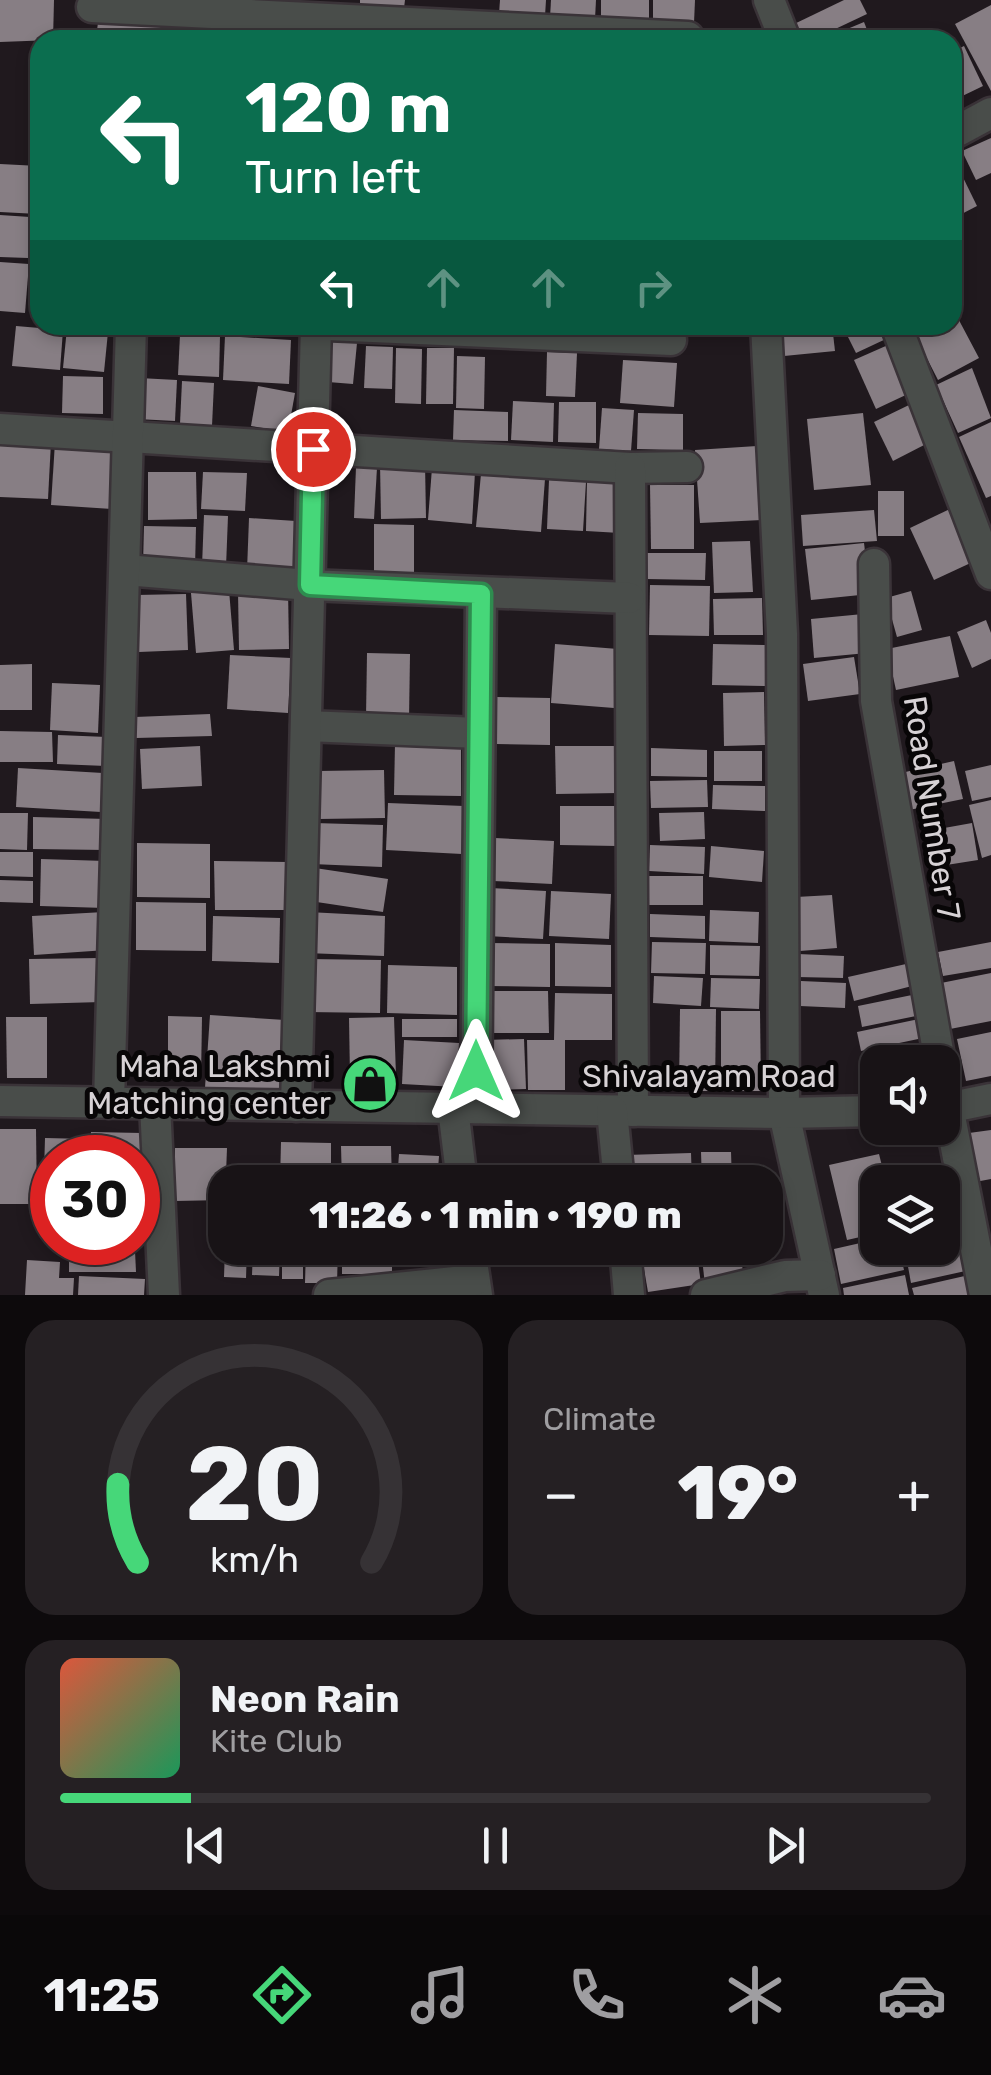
<!DOCTYPE html>
<html lang="en">
<head>
<meta charset="utf-8">
<style>
  body { margin:0; font-family:Rubik,sans-serif; background:#252023; color:#f1f3f6; height:100vh; display:flex; flex-direction:column; font-size:38px; white-space:nowrap }
  * { box-sizing:border-box; margin:0 }
  p { font-size:32px; color:#9f9ea1 }
  .icon { flex:none; width:55px; height:55px; fill:none; stroke:currentColor; stroke-width:2; stroke-linecap:round; stroke-linejoin:round }
  .map { position:relative; height:1295px; overflow:hidden }
  .side { display:flex; flex-direction:column; gap:25px; padding:25px; background:#0d0a0c; flex:1 }
  .side>* { flex:none }
  .hud { position:absolute; left:30px; top:30px; width:932px; height:305px; border-radius:30px; box-shadow:0 5px 15px #0003,0 0 0 2px #363235; background:#0b6e4f; color:#fff; overflow:hidden }
  .fabs { position:absolute; left:860px; top:1045px; display:grid; gap:20px }
  .fabs a { display:grid; place-items:center; width:100px; height:100px; border-radius:20px; background:#181316; box-shadow:0 5px 15px #0003,0 0 0 2px #363235; font-size:50px }
  .speed { position:absolute; left:30px; top:1135px; display:flex; gap:20px; font-size:50px; font-weight:700; text-align:center }
  .speed>* { display:grid; place-content:center; width:130px; height:130px; border-radius:50%; background:#181316; box-shadow:0 5px 15px #0003,0 0 0 2px #363235; line-height:1 }
  .speed .limit { border:15px solid #d22; background:#fff; color:#111 }
  .pin { position:absolute; display:grid; place-items:center; width:85px; height:85px; color:#fff; margin:-42px; border:5px solid #fff; border-radius:50%; box-shadow:0 2px 10px #0007 }
  .me { position:absolute; width:110px; margin:-55px; rotate:0deg; stroke-linejoin:round; filter:drop-shadow(0 0 8px #0008) }
  .turn { display:flex; align-items:center; gap:35px; height:210px; padding:0 50px; font-size:45px }
  .turn .icon { width:130px; height:130px; stroke-width:2.5 }
  .turn b { display:block; font-size:70px; line-height:85px }
  .lanes { display:flex; align-items:center; height:95px; padding:0 50px; background:#0003; justify-content:center; gap:50px; direction:ltr }
  .lanes .off { opacity:.35 }
  .big { font-size:75px; font-weight:800; line-height:1.1 }
  .side .tile { flex:1; display:flex; flex-direction:column; justify-content:center; gap:15px; min-width:0; padding:0 35px; border-radius:30px; background:#252023 }
  .side .dial { align-items:center; gap:0 }
  .dial svg { height:260px; overflow:visible; fill:none; stroke:#363235; stroke-width:7; stroke-linecap:round; text-anchor:middle }
  .dial text { fill:#f1f3f6; stroke:none }
  .song { display:flex; align-items:center; gap:30px }
  .cover { width:120px; height:120px; border-radius:15px; background:linear-gradient(135deg,hsl(10 70% 55%),hsl(150 70% 35%)) }
  .played { height:10px; border-radius:5px; background:linear-gradient(90deg,#46d779 15%,#363235 15%) }
  .keys { display:flex; justify-content:space-around; direction:ltr }
  .heat { display:flex; justify-content:space-between; align-items:center; font-size:55px; direction:ltr }
  .side .tiles { flex:1; display:grid; gap:25px; grid-template-columns:1fr 1fr }
  .tile:last-child { grid-column:span 2 }
  .trip { position:absolute; left:208px; top:1165px; width:575px; height:100px; border-radius:30px; background:#181316; box-shadow:0 5px 15px #0003,0 0 0 2px #363235; font-weight:800; line-height:100px; text-align:center }
  .dock { display:flex; height:160px; justify-content:space-around; align-items:center; background:#0a0809; color:#9f9ea1 }
  .dock .icon { width:70px; height:70px }
  .dock .selected { color:#46d779 }
  .dock b { font-size:45px; color:#f1f3f6 }
  .map>svg:first-child { display:block }
  .building { fill:#877e84 }
  .lines { fill:none; stroke-linecap:round; stroke-linejoin:round }
  .street-casing { stroke:#3a3338; stroke-width:35 }
  .street { stroke:#494d4a; stroke-width:30 }
  .route-casing { stroke:#2e8c4f; stroke-width:25 }
  .route { stroke:#46d779; stroke-width:18 }
  .labels { text-anchor:middle; stroke-width:10; stroke-linejoin:round; paint-order:stroke }
  .street-label { font-size:32px; fill:#d7d2d5; stroke:#080607 }
  .poi-label { font-size:32px; fill:#d7d2d5; stroke:#080607; text-anchor:end }
</style>
</head>
<body>
<div class="map">
<svg width="991" height="1295" viewBox="0 0 991 1295">
  <rect width="100%" height="100%" fill="#20191e"/>
  <g class="building">
    <path d="M0,0H54L53,40L0,42Z"/>
    <path d="M360,0H405L404,8L360,5Z"/>
    <path d="M500,0H546L545,16L499,14Z"/>
    <path d="M551,0H596L595,19L550,18Z"/>
    <rect x="601" y="0" width="48" height="21"/>
    <path d="M653,0H695L694,23L653,22Z"/>
    <path d="M844,0H860L867,14L812,40H797L790,26Z"/>
    <path d="M991,5V91L955,24Z"/>
    <path d="M98,22L172,28L171,40H96Z"/>
    <path d="M864,22L871,40H821Z"/>
    <path d="M211,30L242,31V40H211Z"/>
    <path d="M964,46L983,86L952,101V52Z"/>
    <path d="M991,138V173L976,180L962,151Z"/>
    <path d="M952,155L977,206L952,219Z"/>
    <path d="M0,164L39,166L38,214L0,212Z"/>
    <path d="M0,215L30,217L28,258L0,257Z"/>
    <path d="M0,262L29,264L25,313L0,311Z"/>
    <path d="M952,307L979,358L938,380L913,331L924,325H952Z"/>
    <path d="M780,325H832L835,351L784,356Z"/>
    <path d="M842,325H882L888,338L856,353Z"/>
    <path d="M16,326L63,330L60,370L12,366Z"/>
    <path d="M67,328L108,332L104,372L63,368Z"/>
    <path d="M180,335L220,336L219,377L178,375Z"/>
    <path d="M225,336L291,340L289,384L223,380Z"/>
    <path d="M331,341L357,343L353,384L328,382Z"/>
    <path d="M888,345L910,393L876,409L854,360Z"/>
    <path d="M366,346L393,347L392,389L364,388Z"/>
    <path d="M396,348L422,349L421,404L395,403Z"/>
    <path d="M427,348H454L453,404H426Z"/>
    <path d="M547,352L577,353L575,397L546,396Z"/>
    <path d="M457,356L485,357L484,409L456,408Z"/>
    <path d="M623,360L677,363L674,407L620,403Z"/>
    <path d="M972,368L991,418L958,433L936,385Z"/>
    <path d="M63,376L103,377V414L62,413Z"/>
    <path d="M139,378L177,380L175,421L137,419Z"/>
    <path d="M182,381L214,383L212,426L180,424Z"/>
    <path d="M258,386L295,393L288,432L251,426Z"/>
    <path d="M513,401L554,403L553,442L511,440Z"/>
    <path d="M559,402H596V443L558,442Z"/>
    <path d="M909,405L928,443L893,461L874,422Z"/>
    <path d="M602,408L634,410L631,451L599,449Z"/>
    <path d="M454,410L508,412V441L453,440Z"/>
    <path d="M638,413L683,414V450L637,449Z"/>
    <path d="M863,413L871,485L814,490L807,419Z"/>
    <path d="M991,422V496L986,498L959,437Z"/>
    <path d="M0,439L51,442L48,499L0,497Z"/>
    <path d="M55,442L116,445L112,509L51,505Z"/>
    <path d="M757,446L762,520L700,523L695,450Z"/>
    <path d="M380,463H425L426,518L381,519Z"/>
    <path d="M356,467L377,468L374,519L354,518Z"/>
    <path d="M432,468L475,472L472,524L428,520Z"/>
    <path d="M148,472H196L197,519L148,520Z"/>
    <path d="M203,472L247,473L245,511L201,509Z"/>
    <path d="M481,474L545,479L541,532L476,527Z"/>
    <path d="M549,480L586,482L583,531L547,529Z"/>
    <path d="M587,481L621,482L620,533L586,531Z"/>
    <path d="M650,485H694V549H651Z"/>
    <rect x="878" y="491" width="26" height="45"/>
    <path d="M952,508L977,560L934,580L910,528Z"/>
    <path d="M874,510L877,541L803,546L801,515Z"/>
    <path d="M204,515L228,516L226,567L202,566Z"/>
    <path d="M249,518L296,521L294,573L247,571Z"/>
    <path d="M374,524L414,525V574H374Z"/>
    <path d="M144,526L196,527L195,567L143,565Z"/>
    <path d="M750,541L753,592L714,593L712,542Z"/>
    <path d="M864,543L870,594L811,600L805,549Z"/>
    <path d="M646,553H706L705,580L646,579Z"/>
    <path d="M650,585L710,586L709,636L649,635Z"/>
    <path d="M288,589L289,649L239,650L238,591Z"/>
    <path d="M229,590L234,650L196,653L191,593Z"/>
    <path d="M911,591L922,630L897,637L886,598Z"/>
    <path d="M186,594L188,650L139,652L136,595Z"/>
    <path d="M762,598L763,635H714L713,599Z"/>
    <path d="M863,614L867,653L814,658L811,619Z"/>
    <path d="M986,620L991,633V659L972,668L957,632Z"/>
    <path d="M950,636L959,677L896,690L887,649Z"/>
    <path d="M555,644L618,649L614,708L551,703Z"/>
    <path d="M713,644L769,645L768,686L712,685Z"/>
    <path d="M367,653L410,654L409,718L366,717Z"/>
    <path d="M230,655L291,658L288,713L227,709Z"/>
    <path d="M854,657L860,694L808,701L803,664Z"/>
    <path d="M32,664V710H0V665Z"/>
    <path d="M52,683L100,685L98,733L50,730Z"/>
    <path d="M764,692L765,745L724,746L723,693Z"/>
    <path d="M496,697L550,698V745L496,744Z"/>
    <path d="M210,714L212,736L136,738L135,717Z"/>
    <path d="M0,731L52,732L53,762H0Z"/>
    <path d="M58,735L107,737L106,766L57,764Z"/>
    <path d="M395,744H461V796L394,795Z"/>
    <path d="M200,746L202,786L142,789L140,749Z"/>
    <path d="M555,746H619V793L556,794Z"/>
    <path d="M651,748L707,750V777L651,776Z"/>
    <rect x="714" y="751" width="48" height="30"/>
    <path d="M954,761L963,799L909,810L901,773Z"/>
    <path d="M991,765V797L972,801L965,771Z"/>
    <path d="M18,768L103,773L101,812L16,807Z"/>
    <path d="M384,770L385,818L319,819L318,771Z"/>
    <path d="M707,780L708,807L651,808L650,781Z"/>
    <path d="M713,785L765,786V811L712,809Z"/>
    <path d="M991,800V855L982,858L969,805Z"/>
    <path d="M388,803L464,806L462,854L386,850Z"/>
    <path d="M560,806H617V846L560,845Z"/>
    <path d="M704,812L705,839L660,841L659,813Z"/>
    <path d="M0,813H28L27,850L0,849Z"/>
    <path d="M33,817L107,819L106,850L33,849Z"/>
    <path d="M314,823L383,825L382,867L312,864Z"/>
    <path d="M972,823L978,860L940,866L933,830Z"/>
    <path d="M495,838L554,841L552,884L493,881Z"/>
    <path d="M137,843L210,844V898L137,897Z"/>
    <path d="M650,845L705,847L704,874L649,871Z"/>
    <path d="M711,846L764,851L762,882L709,877Z"/>
    <path d="M0,852H33V877L0,876Z"/>
    <path d="M41,859L106,861L105,908L40,906Z"/>
    <path d="M214,861L288,862V910H215Z"/>
    <path d="M315,868L388,879L383,912L310,901Z"/>
    <rect x="645" y="876" width="58" height="29"/>
    <path d="M0,880L33,881V903L0,902Z"/>
    <path d="M490,888L546,891L543,939L487,936Z"/>
    <path d="M551,891L611,894L609,939L549,936Z"/>
    <path d="M832,895L837,948L800,951L796,897Z"/>
    <path d="M136,902L206,903V951L136,950Z"/>
    <path d="M710,910L759,912L758,943L709,941Z"/>
    <path d="M104,912L107,950L34,955L32,916Z"/>
    <path d="M308,912L385,916L384,956L306,953Z"/>
    <path d="M650,914L705,916V939L650,937Z"/>
    <path d="M213,916L280,918L279,963L212,961Z"/>
    <path d="M652,942L706,943L705,974L651,973Z"/>
    <path d="M991,942V968L943,976L938,952Z"/>
    <path d="M489,943L550,944V987L488,986Z"/>
    <path d="M555,943L611,945V987L555,986Z"/>
    <path d="M710,945L760,946L759,976L710,975Z"/>
    <path d="M798,954L844,956L843,978L797,977Z"/>
    <path d="M101,958L102,1002L30,1004L29,959Z"/>
    <path d="M308,959L381,960L380,1013L307,1012Z"/>
    <path d="M906,964L912,986L854,1001L848,977Z"/>
    <path d="M388,965L457,967V1015L387,1013Z"/>
    <path d="M991,973V1021L950,1029L941,983Z"/>
    <path d="M654,976L703,978L701,1006L653,1003Z"/>
    <path d="M711,978L760,979L759,1009L710,1007Z"/>
    <path d="M801,981L846,983L845,1008L800,1006Z"/>
    <path d="M492,991H548L549,1033H492Z"/>
    <path d="M555,993L612,994V1040H565V1090H528L527,1040H554Z"/>
    <path d="M912,995L916,1016L862,1027L858,1006Z"/>
    <path d="M680,1009H716L715,1091H679Z"/>
    <path d="M721,1011H760L761,1091H721Z"/>
    <path d="M210,1015L285,1020L280,1093L205,1088Z"/>
    <path d="M168,1016L202,1017L201,1079L168,1078Z"/>
    <path d="M6,1017H47V1078H7Z"/>
    <path d="M394,1017L396,1076L350,1077L349,1018Z"/>
    <rect x="402" y="1019" width="55" height="18"/>
    <path d="M919,1019L923,1038L861,1051L857,1032Z"/>
    <path d="M991,1032V1076L966,1081L957,1039Z"/>
    <path d="M524,1039L526,1089L486,1090L484,1040Z"/>
    <path d="M404,1040L459,1043L456,1087L402,1084Z"/>
    <path d="M923,1045L928,1062H878V1101L873,1102L863,1061Z"/>
    <path d="M0,1129H36L37,1204H0Z"/>
    <path d="M991,1130V1179L975,1182L969,1133Z"/>
    <path d="M91,1132L142,1133L141,1216L138,1158H90Z"/>
    <path d="M45,1138L88,1139L87,1158H52V1206H43Z"/>
    <path d="M281,1142L331,1143V1182H280Z"/>
    <path d="M341,1146H391L392,1182H342Z"/>
    <path d="M175,1148H227L225,1200L175,1201Z"/>
    <path d="M701,1152H731L732,1182H702Z"/>
    <path d="M691,1153L692,1182H627L626,1155Z"/>
    <path d="M399,1154L439,1156L437,1182H397Z"/>
    <path d="M879,1154L886,1182H878V1233L847,1240L829,1165Z"/>
    <path d="M765,1188L783,1189L781,1226L765,1225Z"/>
    <path d="M952,1198L964,1245L908,1258L905,1248H942V1200Z"/>
    <path d="M878,1239V1248H899L904,1270L841,1284L834,1249Z"/>
    <path d="M225,1248H247L246,1278L224,1277Z"/>
    <path d="M253,1248H280L279,1276L252,1275Z"/>
    <rect x="282" y="1248" width="21" height="31"/>
    <path d="M306,1248H338L337,1283H305Z"/>
    <rect x="342" y="1248" width="50" height="26"/>
    <path d="M485,1248H548L549,1257L488,1266Z"/>
    <path d="M740,1248L744,1281L705,1285L701,1249Z"/>
    <path d="M966,1249L970,1270L911,1283L907,1261Z"/>
    <path d="M69,1251H135L136,1272H69Z"/>
    <path d="M697,1254L701,1284L648,1292L643,1263Z"/>
    <path d="M27,1260L60,1262L59,1278H74L73,1295H25Z"/>
    <path d="M905,1275L909,1295H844L843,1288Z"/>
    <path d="M969,1275L973,1295H914L912,1288Z"/>
    <path d="M79,1276L145,1279L144,1295H78Z"/>
  </g>
  <g class="lines">
    <g class="street-casing">
      <g id="street">
        <path d="M769,0L785,40"/>
        <path d="M92,7L688,37"/>
        <path d="M952,134L991,113"/>
        <path d="M327,325L671,340"/>
        <path d="M766,325L782,634L784,1113L824,1295"/>
        <path d="M896,325L991,574"/>
        <path d="M0,429L630,468L687,467"/>
        <path d="M630,468L633,1111"/>
        <path d="M874,564L876,701L940,1062"/>
        <path d="M125,570L309,585L629,598"/>
        <path d="M306,726L479,733"/>
        <path d="M942,1076L985,1295"/>
        <path d="M0,1101L784,1113L878,1111"/>
        <path d="M109,1103L131,325"/>
        <path d="M155,1104L164,1295"/>
        <path d="M296,1106L316,325"/>
        <path d="M453,1108L462,1182"/>
        <path d="M476,1108L481,594"/>
        <path d="M942,1109L991,1099"/>
        <path d="M612,1111L619,1182"/>
        <path d="M470,1248L477,1295"/>
        <path d="M625,1248L629,1295"/>
        <path d="M329,1295L474,1280"/>
        <path d="M706,1295L785,1276L820,1275"/>
      </g>
    </g>
    <use href="#street" class="street"/>
  </g>
  <g class="lines">
    <g class="route-casing">
      <path id="route" d="M313,449L310,585L481,594L476,1071"/>
    </g>
    <use href="#route" class="route"/>
  </g>
  <defs>
    <g id="shop-disc" transform="scale(2.875)"><circle r="9.5" fill="#46d779" stroke="#080607"/><path d="M-5-2.5h2.3a2.7 3.5 0 0 1 5.4 0H5L5.5 6h-11ZM-1.5-2.5h3a1.5 2.3 0 0 0-3 0Z" fill="#111"/></g>
  </defs>
  <g fill-rule="evenodd">
    <use href="#shop-disc" x="370" y="1084"/>
  </g>
  <g class="labels">
    <g class="street-label">
      <text transform="translate(932 808) rotate(81)" y="11">Road Number 7</text>
      <text x="709" y="1087">Shivalayam Road</text>
    </g>
    <g class="poi-label">
      <text x="331" y="1077">Maha Lakshmi<tspan x="331" dy="37">Matching center</tspan></text>
    </g>
  </g>
</svg>
<div class="fabs">
<a><svg class="icon" aria-label="sound" viewBox="0 0 24 24"><path d="M4 9h4l5-4v14l-5-4H4zM17 9q2 3 0 6"/></svg></a>
<a><svg class="icon" aria-label="layers" viewBox="0 0 24 24"><path d="M12 4l9 5-9 5-9-5zM3 14l9 5 9-5"/></svg></a>
</div>
<div class="speed"><div class="limit">30</div></div>
<div class="pin" style="left:313px;top:449px;background:#d93025"><svg class="icon" aria-label="arrive" viewBox="0 0 24 24"><path d="M6 21V4h12l-3 4 3 4H6"/></svg></div>
<svg class="me" style="left:476px;top:1071px" viewBox="-20 -20 40 40"><path d="M0-17L14 15 0 8-14 15z" fill="#46d779" stroke="#fff" stroke-width="4"/></svg>
<div class="trip">11:26 · 1 min · 190 m</div>
<div class="hud">
<div class="turn"><svg class="icon" aria-label="left" viewBox="0 0 24 24"><path d="M17 20v-9H6M10 6l-5 5 5 5"/></svg><div><b>120 m</b>Turn left</div></div>
<div class="lanes"><svg class="icon" aria-label="left" viewBox="0 0 24 24"><path d="M17 20v-9H6M10 6l-5 5 5 5"/></svg><svg class="icon off" aria-label="ahead" viewBox="0 0 24 24"><path d="M12 20V5M6 11l6-6 6 6"/></svg><svg class="icon off" aria-label="ahead" viewBox="0 0 24 24"><path d="M12 20V5M6 11l6-6 6 6"/></svg><svg class="icon off" aria-label="right" viewBox="0 0 24 24"><path d="M7 20v-9h11M14 6l5 5-5 5"/></svg></div>
</div>
</div>
<section class="side">
<div class="tiles">
<div class="tile dial"><svg viewBox="0 0 100 80">
<path d="M14 69A42 42 0 1 1 86 69"/>
<path d="M14 69A42 42 0 0 1 8 45" stroke="#46d779"/>
<text x="50" y="56" font-size="32" font-weight="700">20</text>
<text x="50" y="72" font-size="11">km/h</text>
</svg></div>
<div class="tile"><p>Climate</p>
<div class="heat"><a>−</a><b class="big">19°</b><a>+</a></div>
</div>
<div class="tile">
<div class="song"><i class="cover"></i><div><b>Neon Rain</b><p>Kite Club</p></div></div>
<div class="played"></div>
<div class="keys"><svg class="icon" aria-label="previous" viewBox="0 0 24 24"><path d="M18 5L8 12l10 7zM5 5v14"/></svg><svg class="icon" aria-label="pause" viewBox="0 0 24 24"><path d="M8 5v14M16 5v14"/></svg><svg class="icon" aria-label="next" viewBox="0 0 24 24"><path d="M6 5l10 7-10 7zM19 5v14"/></svg></div>
</div>
</div>
</section>
<nav class="dock">
<b>11:25</b>
<svg class="icon selected" aria-label="directions" viewBox="0 0 24 24"><path d="M12 3l9 9-9 9-9-9zM9 14v-3h6M13 9l2 2-2 2"/></svg>
<svg class="icon" aria-label="music" viewBox="0 0 24 24"><path d="M9 18V5l10-2v13"/><circle cx="6" cy="18" r="3"/><circle cx="16" cy="16" r="3"/></svg>
<svg class="icon" aria-label="phone" viewBox="0 0 24 24"><path d="M5 4h4l2 5-3 2q2 4 5 5l2-3 5 2v4C11 20 4 13 5 4z"/></svg>
<svg class="icon" aria-label="climate" viewBox="0 0 24 24"><path d="M12 3v18M4 7l16 10M4 17L20 7"/></svg>
<svg class="icon" aria-label="car" viewBox="0 0 24 24"><path d="M5 17H2v-5l4-1 3-4h7l3 4 3 1v5h-3M9 17h6M6 11h13"/><circle cx="7" cy="17" r="2"/><circle cx="17" cy="17" r="2"/></svg>
</nav>
</body>
</html>
